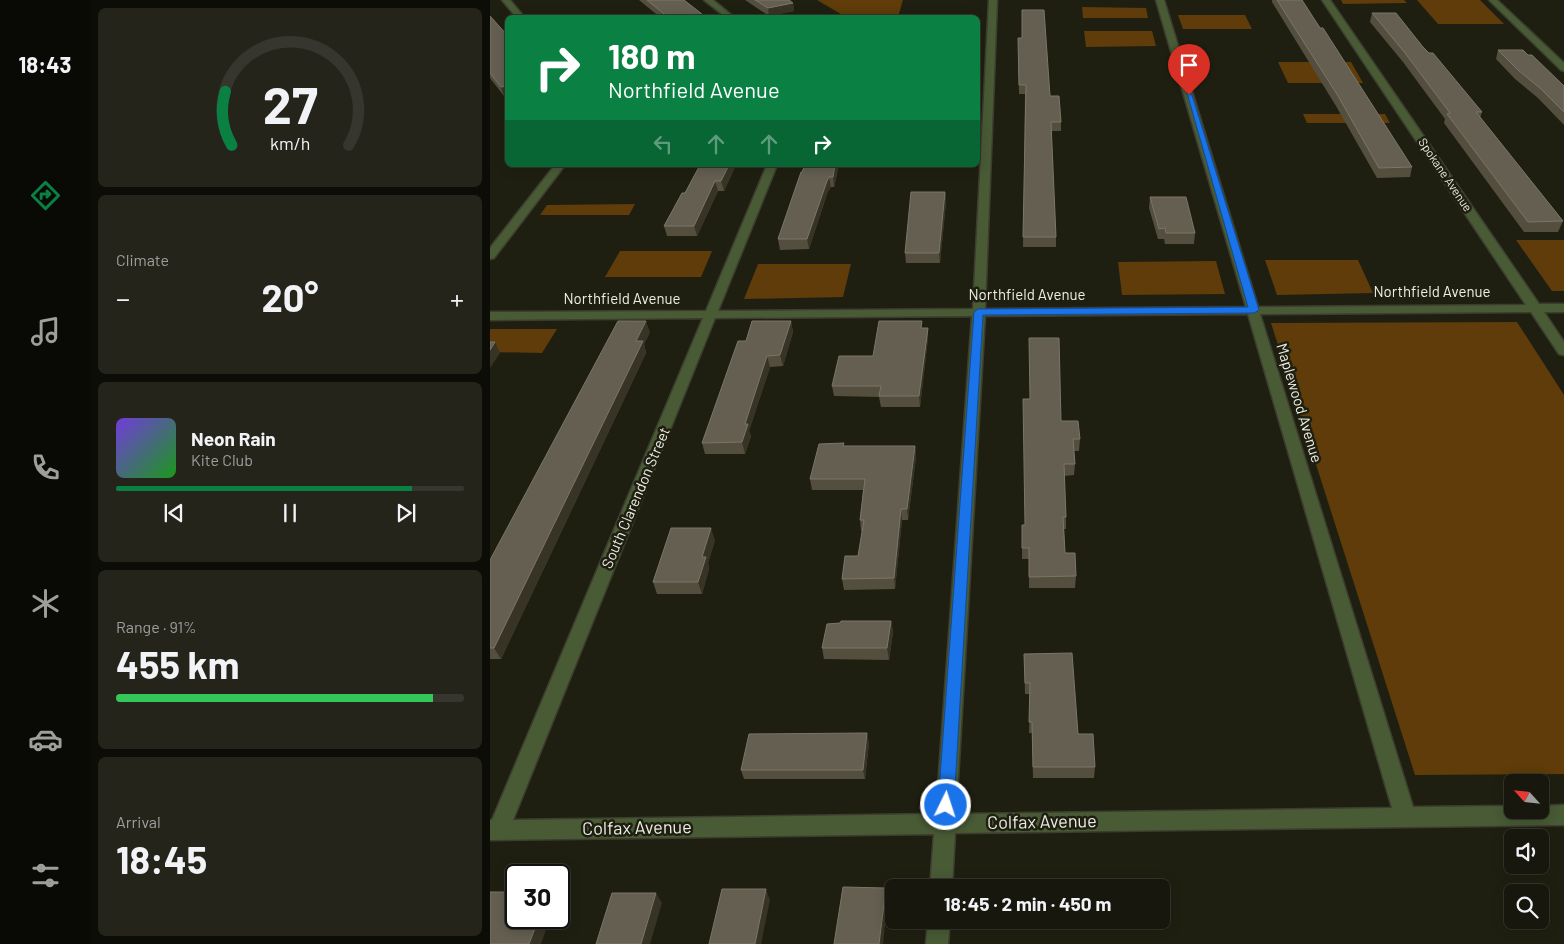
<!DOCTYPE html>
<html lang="en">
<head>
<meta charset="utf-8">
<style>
  body { margin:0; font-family:Barlow,sans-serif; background:#24241b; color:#f1f3f6; height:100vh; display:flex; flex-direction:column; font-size:19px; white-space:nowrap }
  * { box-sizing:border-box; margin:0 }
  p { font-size:16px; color:#9e9f9d }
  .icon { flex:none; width:28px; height:28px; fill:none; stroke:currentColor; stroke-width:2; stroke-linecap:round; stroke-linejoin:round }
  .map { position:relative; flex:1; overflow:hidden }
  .details { display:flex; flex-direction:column; gap:8px; padding:8px; background:#0d0d07; width:400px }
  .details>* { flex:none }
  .top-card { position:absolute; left:15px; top:15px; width:475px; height:152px; border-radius:8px; box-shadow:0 2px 12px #0003,0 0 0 1px #36362e; background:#0b8043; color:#fff; overflow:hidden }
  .needle { width:32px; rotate:297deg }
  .controls { position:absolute; left:1014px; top:774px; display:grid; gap:10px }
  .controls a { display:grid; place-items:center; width:45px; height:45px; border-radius:8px; background:#17170d; box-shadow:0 2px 12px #0003,0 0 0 1px #36362e; font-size:25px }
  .speed { position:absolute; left:15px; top:864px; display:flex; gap:10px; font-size:25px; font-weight:700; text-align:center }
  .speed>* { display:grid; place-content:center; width:65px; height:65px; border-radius:50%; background:#17170d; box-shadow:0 2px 12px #0003,0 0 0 1px #36362e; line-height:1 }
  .speed .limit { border:2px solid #111; border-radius:8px; background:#fff; color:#111 }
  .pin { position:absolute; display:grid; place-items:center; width:42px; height:42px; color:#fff; margin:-51px -21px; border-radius:50% 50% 50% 0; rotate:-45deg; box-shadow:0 0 5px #0007 }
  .pin .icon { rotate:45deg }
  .me { position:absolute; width:55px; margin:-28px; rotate:4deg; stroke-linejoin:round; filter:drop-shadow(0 0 4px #0008) }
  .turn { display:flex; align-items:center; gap:18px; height:105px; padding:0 20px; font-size:22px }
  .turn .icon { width:65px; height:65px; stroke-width:2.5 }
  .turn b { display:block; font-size:35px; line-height:42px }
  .lanes { display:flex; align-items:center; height:48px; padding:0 20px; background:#0003; justify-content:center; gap:25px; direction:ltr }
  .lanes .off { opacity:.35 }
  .big { font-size:38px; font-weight:700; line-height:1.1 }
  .details .tile { flex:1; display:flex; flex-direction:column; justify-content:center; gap:8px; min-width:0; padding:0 18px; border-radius:8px; background:#24241b }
  .details .dial { align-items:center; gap:0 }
  .dial svg { height:130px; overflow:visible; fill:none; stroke:#36362e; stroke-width:7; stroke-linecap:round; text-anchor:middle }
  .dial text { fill:#f1f3f6; stroke:none }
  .song { display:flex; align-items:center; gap:15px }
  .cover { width:60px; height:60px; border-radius:8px; background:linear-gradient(135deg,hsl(260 70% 55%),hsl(120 70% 35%)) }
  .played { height:5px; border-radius:2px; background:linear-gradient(90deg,#0b8043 85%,#36362e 85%) }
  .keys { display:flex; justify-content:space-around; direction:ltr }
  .heat { display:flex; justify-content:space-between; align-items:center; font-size:28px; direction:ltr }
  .charge { height:8px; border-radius:4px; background:linear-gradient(90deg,#34c759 91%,#36362e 0) }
  .trip { position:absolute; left:395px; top:879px; width:285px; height:50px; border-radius:8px; background:#17170d; box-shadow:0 2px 12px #0003,0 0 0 1px #36362e; font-weight:700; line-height:50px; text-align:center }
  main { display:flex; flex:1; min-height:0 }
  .tabs { display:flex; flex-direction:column; width:90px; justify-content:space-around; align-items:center; background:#090905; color:#9e9f9d }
  .tabs .icon { width:35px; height:35px }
  .tabs .active { color:#0b8043 }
  .tabs b { font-size:22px; color:#f1f3f6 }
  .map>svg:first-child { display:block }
  .green { fill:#5f3c09 }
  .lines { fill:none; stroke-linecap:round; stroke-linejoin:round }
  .street-casing { stroke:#3c3c2f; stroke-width:3 }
  .street { fill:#485b35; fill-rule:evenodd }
  .wall { fill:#544e3f }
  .shaded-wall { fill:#383425 }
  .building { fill:#645f51; stroke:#7a7668 }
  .route { fill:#1a73e8; stroke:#114b97 }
  .labels { text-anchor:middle; stroke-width:5; stroke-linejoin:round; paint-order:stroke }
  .far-street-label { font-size:12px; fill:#edeee4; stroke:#1f1f11 }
  .street-label { font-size:15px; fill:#edeee4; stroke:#1f1f11 }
  .near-street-label { font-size:18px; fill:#edeee4; stroke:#1f1f11 }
</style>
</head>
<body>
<main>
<nav class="tabs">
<b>18:43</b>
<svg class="icon active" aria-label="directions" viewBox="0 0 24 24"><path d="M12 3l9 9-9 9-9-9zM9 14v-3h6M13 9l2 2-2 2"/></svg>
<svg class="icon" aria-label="music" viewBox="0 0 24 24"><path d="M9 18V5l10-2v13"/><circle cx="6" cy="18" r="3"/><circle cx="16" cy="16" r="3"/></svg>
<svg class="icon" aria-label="phone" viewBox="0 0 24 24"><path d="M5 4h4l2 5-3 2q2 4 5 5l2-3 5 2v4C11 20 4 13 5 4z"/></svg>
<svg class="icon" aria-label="climate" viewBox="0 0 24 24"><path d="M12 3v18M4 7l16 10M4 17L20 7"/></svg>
<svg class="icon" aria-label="car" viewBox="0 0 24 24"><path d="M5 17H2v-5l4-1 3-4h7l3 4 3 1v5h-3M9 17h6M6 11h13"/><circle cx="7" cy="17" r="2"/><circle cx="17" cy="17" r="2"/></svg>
<svg class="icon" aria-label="filters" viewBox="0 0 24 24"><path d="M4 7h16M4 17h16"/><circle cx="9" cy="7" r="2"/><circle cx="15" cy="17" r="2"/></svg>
</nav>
<section class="details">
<div class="tile dial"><svg viewBox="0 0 100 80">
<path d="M14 69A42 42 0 1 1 86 69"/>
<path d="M14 69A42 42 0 0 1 10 36" stroke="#0b8043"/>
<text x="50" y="56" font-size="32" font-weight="700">27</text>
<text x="50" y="72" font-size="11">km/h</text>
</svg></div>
<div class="tile"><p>Climate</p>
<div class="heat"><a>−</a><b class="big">20°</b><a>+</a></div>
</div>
<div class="tile">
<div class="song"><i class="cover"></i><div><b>Neon Rain</b><p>Kite Club</p></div></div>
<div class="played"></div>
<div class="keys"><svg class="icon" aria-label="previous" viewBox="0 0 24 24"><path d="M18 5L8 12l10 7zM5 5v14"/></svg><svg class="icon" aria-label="pause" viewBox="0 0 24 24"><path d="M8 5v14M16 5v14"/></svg><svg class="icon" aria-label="next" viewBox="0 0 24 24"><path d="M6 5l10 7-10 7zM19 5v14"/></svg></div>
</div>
<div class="tile"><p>Range · 91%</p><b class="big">455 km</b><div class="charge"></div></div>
<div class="tile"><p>Arrival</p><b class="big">18:45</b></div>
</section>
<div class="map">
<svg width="1074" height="944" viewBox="0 0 1074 944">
  <rect width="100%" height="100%" fill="#1f1f11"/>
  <g class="green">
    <path d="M327,0H413L408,17H356Z"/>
    <path d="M851,0H914L917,3L853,4Z"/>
    <path d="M927,0H990L1014,24H948Z"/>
    <path d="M592,7L656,8L658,18H593Z"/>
    <path d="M688,15H755L762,29H693Z"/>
    <path d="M594,31H662L666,46L596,47Z"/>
    <path d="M788,62H861L873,83H798Z"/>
    <path d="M813,114H895L900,123H817Z"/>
    <path d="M145,204L139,215H50L57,205Z"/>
    <path d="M1026,240H1074V291H1062Z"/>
    <path d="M130,251H222L211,277H115Z"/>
    <path d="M775,260H868L883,293L787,295Z"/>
    <path d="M726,261L735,294L632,295L628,262Z"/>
    <path d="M268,264H361L353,297L254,299Z"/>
    <path d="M1027,322L1074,395V774L925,775L781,323Z"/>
    <path d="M0,329H67L52,353L0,352Z"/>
  </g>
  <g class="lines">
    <g class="street-casing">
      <g id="street">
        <path d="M12,0H20L35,18H27Z"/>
        <path d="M214,0H223L245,18H237Z"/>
        <path d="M499,0H507L495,309L756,307L666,0H674L768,307L1036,305L832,0H840L1049,304H1074V312H1054L1074,342V355L1069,354L1041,312L770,314L923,807L1022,806V810H1050V806L1074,805V825L465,833L462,888H440L444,834L0,840V820H2L213,318L0,320V312L216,311L277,165H287L228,311L483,309ZM758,314L902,808L466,814L495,316ZM482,316L446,814L23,820L225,318Z"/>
        <path d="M999,0H1007L1074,63V71L1071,70Z"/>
        <path d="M65,165H75L4,258L0,259V248Z"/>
        <path d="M438,920H460L458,944H436Z"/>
      </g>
    </g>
    <use href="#street" class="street"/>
  </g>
  <g class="wall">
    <path d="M149,0H194L217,18H171Z"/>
    <path d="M255,0H299L303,3L304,11L279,16Z"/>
    <path d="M782,0H812L922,167L920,177L887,178L846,106L782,2Z"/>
    <path d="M882,13L933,47L992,112L990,118L1073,221L1068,232H1034L954,123L955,119L913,62L880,22Z"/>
    <path d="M0,16L18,36V95L14,96L0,78Z"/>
    <path d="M528,38L560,96L571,122V131H561L566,237V247H533L535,94H529Z"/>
    <path d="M1008,50L1074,86V125L1048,98L1025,79L1006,59Z"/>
    <path d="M210,165H246L234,191H228L207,236H177L174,226L195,193Z"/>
    <path d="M349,165L344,187H341L338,191L319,249L290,250L288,239Z"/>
    <path d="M455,192L456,202L450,263H416L415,253Z"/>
    <path d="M660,197L705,233L704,244H675L674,239H668L659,208Z"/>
    <path d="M301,321L303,332L293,366L280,367L259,431L261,436L255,454H215L212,443L256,341Z"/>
    <path d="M432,328H438V338L430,407H391L389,397L344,396L342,386L383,356Z"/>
    <path d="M160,332L154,344L156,353L11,659H0V560Z"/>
    <path d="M571,421L590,439L589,451H584L585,464L584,475L574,476L576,517V529H574L575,553L586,576L585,588H539V559H532V525H535Z"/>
    <path d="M354,446H425L426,457L418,520H412L405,589L354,590L352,579L368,556L372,531H371L370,520L373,490H322L320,479Z"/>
    <path d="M225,540L218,563L219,569L212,594H167L163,582Z"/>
    <path d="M401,621L403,632L399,660L334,659L332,648L350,623Z"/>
    <path d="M534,654L588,734L605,767L604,778H543L542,733H539L540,694H535Z"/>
    <path d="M379,743L375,779H254L251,770Z"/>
  </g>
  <g class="shaded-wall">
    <path d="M303,3L304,11L279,16L278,8Z"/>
    <path d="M18,86V95L14,96L11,87Z"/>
    <path d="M239,165H246L234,191L231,181Z"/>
    <path d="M345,165H349L344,187L343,177Z"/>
    <path d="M339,177L341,187L338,191L319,249L317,239L337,181Z"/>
    <path d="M225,181L228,191L207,236L204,226Z"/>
    <path d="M455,192L456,202L450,263L449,253Z"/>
    <path d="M156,321L160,332L154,344L156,353L11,659L4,648L146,341Z"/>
    <path d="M301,321L303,332L293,366L290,355Z"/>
    <path d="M438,328V338L430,407L429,396Z"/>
    <path d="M5,342L10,353L0,368V350Z"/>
    <path d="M277,356L280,367L259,431L261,436L255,454L252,442L255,424Z"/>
    <path d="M425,446L426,457L418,520L417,509Z"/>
    <path d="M411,509L412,520L405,589L404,578Z"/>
    <path d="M221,528L225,540L218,563L219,569L212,594L208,582L212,557Z"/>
    <path d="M401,621L403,632L399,660L397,648Z"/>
    <path d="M377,733L379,743L375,779L373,770Z"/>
    <path d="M396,888L398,898L393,944H389Z"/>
    <path d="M276,889L280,900L271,944H265Z"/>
    <path d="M166,893L172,903L160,944H151Z"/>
    <path d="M49,918H60L51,944H39Z"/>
  </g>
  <g class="building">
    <path d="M157,0H194L217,18H179Z"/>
    <path d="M265,0H299L303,3L278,8Z"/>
    <path d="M787,0H812L830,28H833L922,167L889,168L848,96Z"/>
    <path d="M532,10H554L560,96H569L571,122H561L566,237H533L536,85H529L528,38H532Z"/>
    <path d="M882,13H906L933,47L939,53H943L992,112H986L1073,221L1038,222L957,114L960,113L915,53Z"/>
    <path d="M0,16L18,36V86L11,87L0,73Z"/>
    <path d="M1008,50H1033L1038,55H1042L1074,86V112L1051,89L1028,70Z"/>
    <path d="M210,165H239L231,181H225L204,226H174L192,193H195Z"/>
    <path d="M315,165H345L343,177H339L337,181L317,239H288L311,172H312Z"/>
    <path d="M421,192H455L449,253H415Z"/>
    <path d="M660,197H696L705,233H676L675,228L669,229Z"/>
    <path d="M128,321H156L146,341H153L4,648H0V560Z"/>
    <path d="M262,321H301L290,355L277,356L255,424H258L252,442L212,443L248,341H256Z"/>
    <path d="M389,321H432L431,328H438L429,396H389L391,386H342L349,356H383Z"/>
    <path d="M539,338H569L571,421H588L590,439H583L585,464H574L576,517H573L575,553H585L586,576L539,577V548H532V525H535L533,399H540Z"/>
    <path d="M0,342H5L0,350Z"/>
    <path d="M354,443L353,446H425L417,509H411L404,578L352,579L355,556H368L374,520H370L375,479H320L329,444Z"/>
    <path d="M181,528H221L212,557H216L208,582H163Z"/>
    <path d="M351,621H401L397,648H332L337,624L350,623Z"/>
    <path d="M582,653L588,734H603L605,767H543L542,722H539L540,683H535L534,654Z"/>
    <path d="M377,733L373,770H251L259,734Z"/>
    <path d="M353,887L396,888L389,944H344Z"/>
    <path d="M232,889H276L265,944H219Z"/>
    <path d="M0,892H26V918H49L39,944H0Z"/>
    <path d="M122,893H166L151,944H106Z"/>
  </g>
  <path class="route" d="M697,93L702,95L769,310L764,313L493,315L464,805L461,810L456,812L451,810L448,805L484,312L488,309L758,307Z"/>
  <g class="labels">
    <g class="far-street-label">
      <text transform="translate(955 175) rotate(56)" y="4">Spokane Avenue</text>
    </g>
    <g class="street-label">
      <text x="942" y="297">Northfield Avenue</text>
      <text x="537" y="300">Northfield Avenue</text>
      <text x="132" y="304">Northfield Avenue</text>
      <text transform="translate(809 403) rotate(73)" y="5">Maplewood Avenue</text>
      <text transform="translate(146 498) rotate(-67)" y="5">South Clarendon Street</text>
    </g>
    <g class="near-street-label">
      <text transform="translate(552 822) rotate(-1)" y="6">Colfax Avenue</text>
      <text transform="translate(147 828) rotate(-1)" y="6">Colfax Avenue</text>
    </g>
  </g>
</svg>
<div class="controls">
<a><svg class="needle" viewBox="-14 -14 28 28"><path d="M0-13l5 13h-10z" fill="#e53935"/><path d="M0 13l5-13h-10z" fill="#9e9f9d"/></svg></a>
<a><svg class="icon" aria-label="sound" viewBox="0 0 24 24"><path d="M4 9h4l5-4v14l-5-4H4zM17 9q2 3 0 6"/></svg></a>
<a><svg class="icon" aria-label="search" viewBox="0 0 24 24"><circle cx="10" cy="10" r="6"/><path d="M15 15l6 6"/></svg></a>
</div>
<div class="speed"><div class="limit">30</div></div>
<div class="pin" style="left:699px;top:95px;background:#d93025"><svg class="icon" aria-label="arrive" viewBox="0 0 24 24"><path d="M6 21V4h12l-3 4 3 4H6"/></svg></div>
<svg class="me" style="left:456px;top:805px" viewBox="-20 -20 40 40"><circle r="17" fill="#1a73e8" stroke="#fff" stroke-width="3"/><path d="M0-11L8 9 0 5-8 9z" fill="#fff"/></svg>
<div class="trip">18:45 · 2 min · 450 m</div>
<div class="top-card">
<div class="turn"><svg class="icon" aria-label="right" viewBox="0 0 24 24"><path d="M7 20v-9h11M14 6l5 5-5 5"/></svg><div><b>180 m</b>Northfield Avenue</div></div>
<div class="lanes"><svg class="icon off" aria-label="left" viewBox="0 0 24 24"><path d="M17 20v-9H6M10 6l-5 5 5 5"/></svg><svg class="icon off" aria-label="ahead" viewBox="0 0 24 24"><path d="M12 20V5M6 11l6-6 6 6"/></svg><svg class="icon off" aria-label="ahead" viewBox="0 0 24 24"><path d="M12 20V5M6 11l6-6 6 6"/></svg><svg class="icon" aria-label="right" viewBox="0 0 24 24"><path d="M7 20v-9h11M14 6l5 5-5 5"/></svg></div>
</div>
</div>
</main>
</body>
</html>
